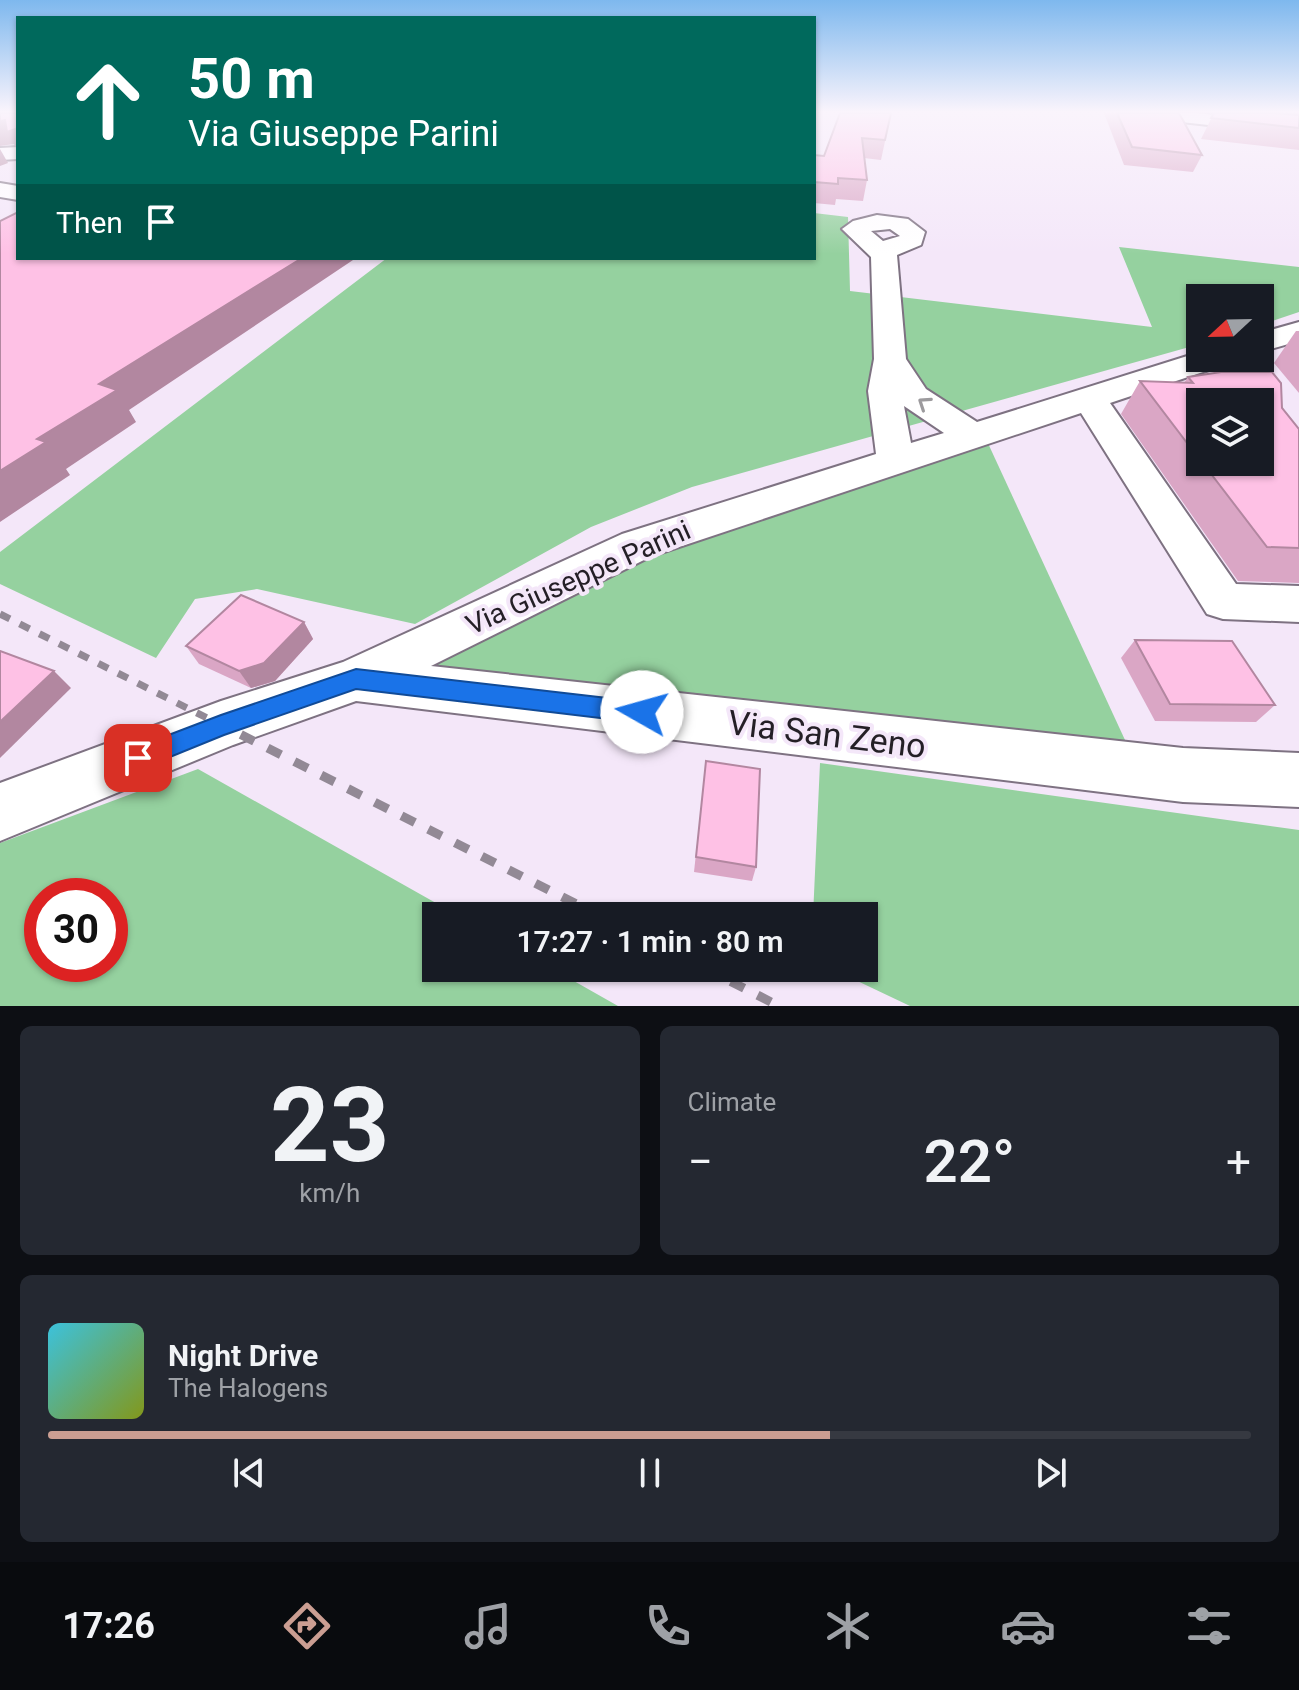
<!DOCTYPE html>
<html lang="en">
<head>
<meta charset="utf-8">
<style>
  body { margin:0; font-family:Roboto,sans-serif; background:#242831; color:#f1f3f6; height:100vh; display:flex; flex-direction:column; font-size:30px; white-space:nowrap }
  * { box-sizing:border-box; margin:0 }
  p { font-size:26px; color:#9ea1a6 }
  .icon { flex:none; width:44px; height:44px; fill:none; stroke:currentColor; stroke-width:2; stroke-linecap:round; stroke-linejoin:round }
  .map { position:relative; height:1006px; overflow:hidden }
  .sheet { display:flex; flex-direction:column; gap:20px; padding:20px; background:#0d0f14; flex:1 }
  .sheet>* { flex:none }
  .hud { position:absolute; left:16px; top:16px; width:800px; height:244px; border-radius:0px; box-shadow:0 2px 6px #0004; background:#00695c; color:#fff; overflow:hidden }
  .needle { width:52px; rotate:248deg }
  .buttons { position:absolute; left:1186px; top:284px; display:grid; gap:16px }
  .buttons a { display:grid; place-items:center; width:88px; height:88px; border-radius:0px; background:#171b24; box-shadow:0 2px 6px #0004; font-size:40px }
  .speed { position:absolute; left:24px; top:878px; display:flex; gap:16px; font-size:40px; font-weight:700; text-align:center }
  .speed>* { display:grid; place-content:center; width:104px; height:104px; border-radius:50%; background:#171b24; box-shadow:0 2px 6px #0004; line-height:1 }
  .speed .limit { border:12px solid #d22; background:#fff; color:#111 }
  .pin { position:absolute; display:grid; place-items:center; width:68px; height:68px; color:#fff; margin:-34px; border-radius:16px; box-shadow:0 4px 12px #0006 }
  .me { position:absolute; width:88px; margin:-44px; rotate:277deg; stroke-linejoin:round; filter:drop-shadow(0 0 6px #0008) }
  .turn { display:flex; align-items:center; gap:28px; height:168px; padding:0 40px; font-size:36px }
  .turn .icon { width:104px; height:104px; stroke-width:2.5 }
  .turn b { display:block; font-size:56px; line-height:68px }
  .then { display:flex; align-items:center; height:76px; padding:0 40px; background:#0003; gap:16px; font-size:30px }
  .big { font-size:60px; font-weight:600; line-height:1.1 }
  .sheet .widget { flex:1; display:flex; flex-direction:column; justify-content:center; gap:12px; min-width:0; padding:0 28px; border-radius:12px; background:#242831 }
  .sheet .dial { align-items:center; gap:0 }
  .dial b { font-size:104px; line-height:1 }
  .song { display:flex; align-items:center; gap:24px }
  .cover { width:96px; height:96px; border-radius:12px; background:linear-gradient(135deg,hsl(190 70% 55%),hsl(70 70% 35%)) }
  .played { height:8px; border-radius:4px; background:linear-gradient(90deg,#cb9e92 65%,#363941 65%) }
  .keys { display:flex; justify-content:space-around; direction:ltr }
  .heat { display:flex; justify-content:space-between; align-items:center; font-size:44px; direction:ltr }
  .sheet .tiles { flex:1; display:grid; gap:20px; grid-template-columns:1fr 1fr }
  .widget:last-child { grid-column:span 2 }
  .trip { position:absolute; left:422px; top:902px; width:456px; height:80px; border-radius:0px; background:#171b24; box-shadow:0 2px 6px #0004; font-weight:600; line-height:80px; text-align:center }
  .tab-bar { display:flex; height:128px; justify-content:space-around; align-items:center; background:#090b0e; color:#9ea1a6 }
  .tab-bar .icon { width:56px; height:56px }
  .tab-bar .on { color:#cb9e92 }
  .tab-bar b { font-size:36px; color:#f1f3f6 }
  .map>svg:first-child { display:block }
  .green { fill:#95d19f; fill-rule:evenodd }
  .lines { fill:none; stroke-linecap:round; stroke-linejoin:round }
  .minor-casing { stroke:#7e7282; stroke-width:4 }
  .minor { fill:#fff; fill-rule:evenodd }
  .rail-far1 { stroke:#928995; stroke-width:7; stroke-dasharray:11 11; stroke-linecap:butt }
  .rail { stroke:#928995; stroke-width:9; stroke-dasharray:15 15; stroke-linecap:butt }
  .wall { fill:#daa6c5; fill-rule:evenodd }
  .shaded-wall { fill:#b287a0 }
  .building { fill:#fec1e5; stroke:#b287a0; stroke-width:2 }
  .oneway { stroke:#9c9a9d }
  .route { fill:#1a73e8; stroke:#114b97; stroke-width:2 }
  .labels { text-anchor:middle; stroke-width:8; stroke-linejoin:round; paint-order:stroke }
  .street-label { font-size:28px; fill:#241f26; stroke:#f4e7f9 }
  .near-street-label { font-size:34px; fill:#241f26; stroke:#f4e7f9 }
</style>
</head>
<body>
<div class="map">
<svg width="1299" height="1006" viewBox="0 0 1299 1006">
  <rect width="100%" height="100%" fill="#f4e7f9"/>
  <g class="green">
    <path d="M814,213L848,217L850,291L1152,327L1119,247L1299,267V312L1260,325V298H1200V344L692,487L591,527L415,624L257,589L195,599L156,658L0,584V552L387,258H814Z"/>
    <path d="M986,439L1131,753L413,669L649,550Z"/>
    <path d="M820,763L1299,830V1006H910L830,968H864V916H813Z"/>
    <path d="M198,769L459,916H436V968H551L618,1006H0V843ZM110,896V964H42V896Z"/>
  </g>
  <g class="lines">
    <g class="minor-casing">
      <g id="minor">
        <path d="M1136,113H1195L1299,123V135L1145,118Z"/>
        <path d="M18,147V159L0,160V148Z"/>
        <path d="M0,183L18,186V200L0,197Z"/>
        <path d="M877,215L908,219L925,232L921,245L897,255L906,359L926,389L977,422L1200,352V358H1229L1224,365L1110,403L1236,584L1299,586V622L1223,619L1207,614L1081,413L652,556L431,666L1183,748L1299,753V807L1183,802L356,701L233,745L0,841V783L221,701L343,662L622,534L876,454L868,391L874,359L871,257L842,229L853,221ZM890,229L900,236L883,241L871,231ZM904,406L944,433L911,443Z"/>
        <path d="M1299,322V341L1260,352V333Z"/>
      </g>
    </g>
    <use href="#minor" class="minor"/>
    <path class="rail-far1" d="M0,614L217,723"/>
    <g class="rail">
      <path d="M214,721L600,916"/>
      <path d="M704,968L779,1006"/>
    </g>
  </g>
  <g class="wall">
    <path d="M891,113L881,160L864,158L867,180L863,201L836,199L835,205L814,203V155L824,156Z"/>
    <path d="M1104,113H1179L1202,155L1193,172L1124,165Z"/>
    <path d="M1214,113H1299V150L1201,139Z"/>
    <path d="M1296,331H1299V393L1274,363Z"/>
    <path d="M1188,377L1282,408L1299,429V583L1238,581L1121,414L1140,381L1184,383ZM1200,402L1260,462H1200Z"/>
    <path d="M304,622L313,639L275,681L251,688L199,664L186,646Z"/>
    <path d="M1135,640L1275,705L1256,722L1155,721L1121,658Z"/>
    <path d="M706,761L756,867L752,881L694,872Z"/>
  </g>
  <g class="shaded-wall">
    <path d="M5,120L18,128V151L14,144L0,146V121Z"/>
    <path d="M0,149L8,163L0,166Z"/>
    <path d="M302,258H356L129,410L136,422L66,469L70,475L0,522V471L99,384Z"/>
    <path d="M304,622L313,639L275,681L251,688L239,671Z"/>
    <path d="M54,671L71,688L0,758V722Z"/>
  </g>
  <g class="building">
    <path d="M0,113H18V128L7,132L5,120L0,121Z"/>
    <path d="M840,113H891L885,140L862,138L867,180L838,178V184L814,182V155L824,156Z"/>
    <path d="M1117,113H1179L1202,155L1132,147Z"/>
    <path d="M1214,113H1273L1299,115V128L1211,118Z"/>
    <path d="M18,212V258H302L99,384L117,390L37,439L46,442L0,471V221Z"/>
    <path d="M1221,372H1272L1281,383L1282,408L1299,429V548L1267,547L1202,462H1260V402H1200V460L1140,381L1193,383L1188,377Z"/>
    <path d="M241,595L304,622L264,663L239,671L186,646Z"/>
    <path d="M1135,640L1232,641L1275,705L1170,704Z"/>
    <path d="M0,651L54,671L0,722Z"/>
    <path d="M706,761L760,769L756,867L696,857Z"/>
  </g>
  <defs><path id="oneway-chevron" d="M-2-3.5L2.5 0L-2 3.5" fill="none" stroke-width="1.6" stroke-linecap="round" stroke-linejoin="round" transform="scale(2)"/></defs>
  <use class="oneway" href="#oneway-chevron" transform="translate(924 403) rotate(-146)"/>
  <linearGradient id="sky" x2="0" y2="1"><stop stop-color="#7eb8ee"/><stop offset="0.44" stop-color="#faf4fc"/><stop offset="1" stop-color="#faf4fc" stop-opacity="0"/></linearGradient>
  <rect width="1299" height="254" fill="url(#sky)"/>
  <path class="route" d="M356,669L642,702L651,705L654,712L651,720L642,723L356,689L224,735L138,770L129,766L125,758L129,750L221,715Z"/>
  <g class="labels">
    <g class="street-label">
      <text transform="translate(578 577) rotate(-24)" y="10">Via Giuseppe Parini</text>
    </g>
    <g class="near-street-label">
      <text transform="translate(827 734) rotate(7)" y="12">Via San Zeno</text>
    </g>
  </g>
</svg>
<div class="buttons">
<a><svg class="needle" viewBox="-14 -14 28 28"><path d="M0-13l5 13h-10z" fill="#e53935"/><path d="M0 13l5-13h-10z" fill="#9ea1a6"/></svg></a>
<a><svg class="icon" aria-label="layers" viewBox="0 0 24 24"><path d="M12 4l9 5-9 5-9-5zM3 14l9 5 9-5"/></svg></a>
</div>
<div class="speed"><div class="limit">30</div></div>
<div class="pin" style="left:138px;top:758px;background:#d93025"><svg class="icon" aria-label="arrive" viewBox="0 0 24 24"><path d="M6 21V4h12l-3 4 3 4H6"/></svg></div>
<svg class="me" style="left:642px;top:712px" viewBox="-20 -20 40 40"><circle r="19" fill="#fff"/><path d="M0-13L10 11 0 6-10 11z" fill="#1a73e8"/></svg>
<div class="trip">17:27 · 1 min · 80 m</div>
<div class="hud">
<div class="turn"><svg class="icon" aria-label="ahead" viewBox="0 0 24 24"><path d="M12 20V5M6 11l6-6 6 6"/></svg><div><b>50 m</b>Via Giuseppe Parini</div></div>
<div class="then">Then<svg class="icon" aria-label="arrive" viewBox="0 0 24 24"><path d="M6 21V4h12l-3 4 3 4H6"/></svg></div>
</div>
</div>
<section class="sheet">
<div class="tiles">
<div class="widget dial"><b>23</b><p>km/h</p></div>
<div class="widget"><p>Climate</p>
<div class="heat"><a>−</a><b class="big">22°</b><a>+</a></div>
</div>
<div class="widget">
<div class="song"><i class="cover"></i><div><b>Night Drive</b><p>The Halogens</p></div></div>
<div class="played"></div>
<div class="keys"><svg class="icon" aria-label="previous" viewBox="0 0 24 24"><path d="M18 5L8 12l10 7zM5 5v14"/></svg><svg class="icon" aria-label="pause" viewBox="0 0 24 24"><path d="M8 5v14M16 5v14"/></svg><svg class="icon" aria-label="next" viewBox="0 0 24 24"><path d="M6 5l10 7-10 7zM19 5v14"/></svg></div>
</div>
</div>
</section>
<nav class="tab-bar">
<b>17:26</b>
<svg class="icon on" aria-label="directions" viewBox="0 0 24 24"><path d="M12 3l9 9-9 9-9-9zM9 14v-3h6M13 9l2 2-2 2"/></svg>
<svg class="icon" aria-label="music" viewBox="0 0 24 24"><path d="M9 18V5l10-2v13"/><circle cx="6" cy="18" r="3"/><circle cx="16" cy="16" r="3"/></svg>
<svg class="icon" aria-label="phone" viewBox="0 0 24 24"><path d="M5 4h4l2 5-3 2q2 4 5 5l2-3 5 2v4C11 20 4 13 5 4z"/></svg>
<svg class="icon" aria-label="climate" viewBox="0 0 24 24"><path d="M12 3v18M4 7l16 10M4 17L20 7"/></svg>
<svg class="icon" aria-label="car" viewBox="0 0 24 24"><path d="M5 17H2v-5l4-1 3-4h7l3 4 3 1v5h-3M9 17h6M6 11h13"/><circle cx="7" cy="17" r="2"/><circle cx="17" cy="17" r="2"/></svg>
<svg class="icon" aria-label="filters" viewBox="0 0 24 24"><path d="M4 7h16M4 17h16"/><circle cx="9" cy="7" r="2"/><circle cx="15" cy="17" r="2"/></svg>
</nav>
</body>
</html>
